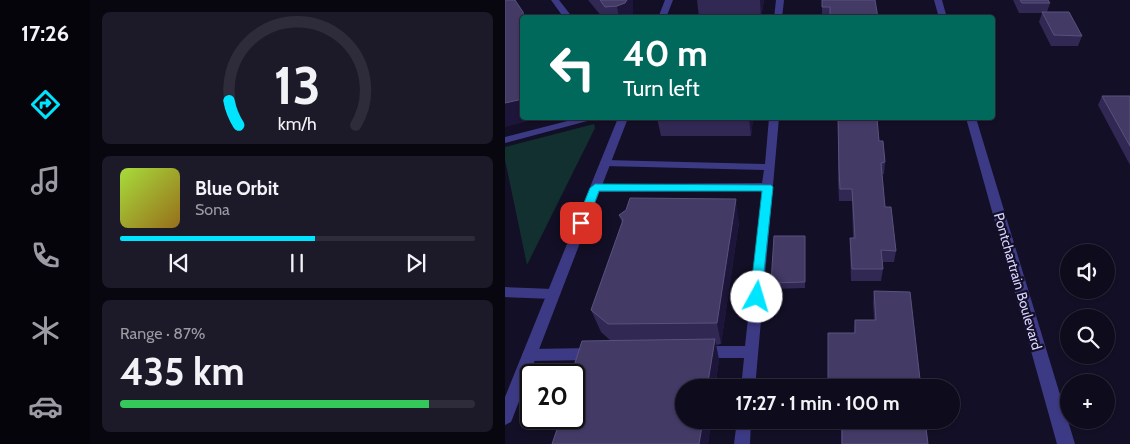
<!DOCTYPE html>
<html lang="en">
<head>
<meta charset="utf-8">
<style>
  body { margin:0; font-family:Cabin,sans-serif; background:#1c1929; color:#f1f3f6; height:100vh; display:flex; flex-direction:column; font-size:19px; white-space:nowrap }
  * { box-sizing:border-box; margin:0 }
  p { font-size:16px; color:#9b9ba3 }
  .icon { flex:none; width:28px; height:28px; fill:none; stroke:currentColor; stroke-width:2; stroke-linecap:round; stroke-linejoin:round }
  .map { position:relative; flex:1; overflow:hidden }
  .details { display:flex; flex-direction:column; gap:12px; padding:12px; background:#08060f; width:415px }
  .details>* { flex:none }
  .banner { position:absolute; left:15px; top:15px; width:475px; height:105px; border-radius:5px; box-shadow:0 1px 4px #0004,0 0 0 1px #2e2b3b; background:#00695c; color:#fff; overflow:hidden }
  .buttons { position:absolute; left:555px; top:244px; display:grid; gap:10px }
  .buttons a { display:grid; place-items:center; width:55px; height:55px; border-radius:50%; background:#0e0b1c; box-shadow:0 1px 4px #0004,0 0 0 1px #2e2b3b; font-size:25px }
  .speed { position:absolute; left:15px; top:364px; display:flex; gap:10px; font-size:25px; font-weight:700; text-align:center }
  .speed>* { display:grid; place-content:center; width:65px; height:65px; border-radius:50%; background:#0e0b1c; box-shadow:0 1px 4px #0004,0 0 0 1px #2e2b3b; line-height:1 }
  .speed .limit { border:2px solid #111; border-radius:8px; background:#fff; color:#111 }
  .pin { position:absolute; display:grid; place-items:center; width:42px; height:42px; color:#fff; margin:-21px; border-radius:10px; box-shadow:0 2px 8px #0006 }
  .me { position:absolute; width:55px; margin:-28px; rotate:6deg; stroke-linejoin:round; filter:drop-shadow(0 0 4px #0008) }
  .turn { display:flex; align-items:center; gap:18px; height:105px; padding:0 20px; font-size:22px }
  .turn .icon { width:65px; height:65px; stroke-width:2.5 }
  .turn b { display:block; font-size:35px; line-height:42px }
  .big { font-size:38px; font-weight:700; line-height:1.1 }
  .details .widget { flex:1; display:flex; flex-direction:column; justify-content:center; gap:8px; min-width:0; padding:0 18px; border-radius:8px; background:#1c1929 }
  .details .dial { align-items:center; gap:0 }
  .dial svg { height:130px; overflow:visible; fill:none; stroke:#2e2b3b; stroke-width:7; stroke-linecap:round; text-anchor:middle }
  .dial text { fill:#f1f3f6; stroke:none }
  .song { display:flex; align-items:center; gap:15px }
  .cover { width:60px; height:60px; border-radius:8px; background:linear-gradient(135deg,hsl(80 70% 55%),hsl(40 70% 35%)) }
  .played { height:5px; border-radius:2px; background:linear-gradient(90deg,#00e5ff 55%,#2e2b3b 55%) }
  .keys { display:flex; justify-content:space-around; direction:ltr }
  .charge { height:8px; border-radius:4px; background:linear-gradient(90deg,#34c759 87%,#2e2b3b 0) }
  .trip { position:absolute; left:170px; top:379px; width:285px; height:50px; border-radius:25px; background:#0e0b1c; box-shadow:0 1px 4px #0004,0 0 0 1px #2e2b3b; font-weight:700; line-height:50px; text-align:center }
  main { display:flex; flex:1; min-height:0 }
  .dock { display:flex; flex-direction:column; width:90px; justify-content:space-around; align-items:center; background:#06040b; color:#9b9ba3 }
  .dock .icon { width:35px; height:35px }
  .dock .on { color:#00e5ff }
  .dock b { font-size:22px; color:#f1f3f6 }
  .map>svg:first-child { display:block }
  .green { fill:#12302f }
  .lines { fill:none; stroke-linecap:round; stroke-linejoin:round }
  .service { fill:#3d3a85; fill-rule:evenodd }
  .minor { fill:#3d3a85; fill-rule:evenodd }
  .tertiary { fill:#3d3a85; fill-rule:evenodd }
  .wall { fill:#312854 }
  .shaded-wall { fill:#1d163a }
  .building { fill:#433a66; stroke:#5a527e }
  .route { fill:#00e5ff; stroke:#0095a6 }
  .labels { text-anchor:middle; stroke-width:4.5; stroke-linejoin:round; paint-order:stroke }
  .street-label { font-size:14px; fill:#d9d4ff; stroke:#130f26 }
</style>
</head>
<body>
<main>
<nav class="dock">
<b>17:26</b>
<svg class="icon on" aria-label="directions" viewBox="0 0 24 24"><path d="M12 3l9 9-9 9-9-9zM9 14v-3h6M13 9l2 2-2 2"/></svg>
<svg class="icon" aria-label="music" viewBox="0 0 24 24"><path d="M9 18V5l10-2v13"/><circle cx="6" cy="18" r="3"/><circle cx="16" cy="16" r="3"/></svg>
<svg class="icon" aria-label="phone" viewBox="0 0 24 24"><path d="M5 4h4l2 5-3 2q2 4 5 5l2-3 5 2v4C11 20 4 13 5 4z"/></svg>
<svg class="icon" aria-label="climate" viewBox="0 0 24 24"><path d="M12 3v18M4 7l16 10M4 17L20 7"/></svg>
<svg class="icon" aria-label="car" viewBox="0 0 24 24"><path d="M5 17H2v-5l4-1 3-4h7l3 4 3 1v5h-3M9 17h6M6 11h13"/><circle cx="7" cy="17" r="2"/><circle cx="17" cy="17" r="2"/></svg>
</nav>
<section class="details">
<div class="widget dial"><svg viewBox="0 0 100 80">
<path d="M14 69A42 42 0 1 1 86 69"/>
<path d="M14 69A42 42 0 0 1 8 54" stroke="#00e5ff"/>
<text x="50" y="56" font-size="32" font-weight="700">13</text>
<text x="50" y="72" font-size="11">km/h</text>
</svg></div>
<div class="widget">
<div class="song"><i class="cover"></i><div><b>Blue Orbit</b><p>Sona</p></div></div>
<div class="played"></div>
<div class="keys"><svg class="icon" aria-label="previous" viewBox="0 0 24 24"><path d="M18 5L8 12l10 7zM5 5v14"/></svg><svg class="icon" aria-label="pause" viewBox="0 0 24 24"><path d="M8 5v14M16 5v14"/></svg><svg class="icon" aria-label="next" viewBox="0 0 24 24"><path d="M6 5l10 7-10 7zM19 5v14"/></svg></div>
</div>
<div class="widget"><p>Range · 87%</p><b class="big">435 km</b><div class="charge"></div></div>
</section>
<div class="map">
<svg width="625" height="444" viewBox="0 0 625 444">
  <rect width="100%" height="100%" fill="#130f26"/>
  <path class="green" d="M89,124L90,128L22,265L0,160V147Z"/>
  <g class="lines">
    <g class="service">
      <path d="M271,0H279L277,18H269Z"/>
      <path d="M74,118H88L86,120L0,143V137Z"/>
      <path d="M264,118H274L250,388H236L239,358H198L193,356L191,352L193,348L198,346H240L257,191L90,192L85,188L90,184L257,183L259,170L100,166L95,163L100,160L260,164Z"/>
      <path d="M0,287L48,289L52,290L54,294L52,298L48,299L0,297Z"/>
      <path d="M87,348L92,350L94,354L92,358L87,360L24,361L19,359L17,355L19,351L24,349Z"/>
      <path d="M232,420H246L245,444H229Z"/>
    </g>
    <g class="minor">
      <path d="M46,0H54L68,18H59Z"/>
      <path d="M160,0H168L161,18H153Z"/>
      <path d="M113,118H123L8,417L6,422L0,425V397Z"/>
    </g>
    <g class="tertiary">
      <path d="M429,0H437L442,18H434Z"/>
      <path d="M461,118H471L570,444H552Z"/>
    </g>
  </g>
  <g class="wall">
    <path d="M83,0H128V17L98,18Z"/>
    <path d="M192,0H259L256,18H194Z"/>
    <path d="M317,0L373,18L317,17Z"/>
    <path d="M508,0H543L545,3L542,12L577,36L573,46H546L534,22L537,13H514Z"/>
    <path d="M597,96H625V165L593,105Z"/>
    <path d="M152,118H248L246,136H156Z"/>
    <path d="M333,118H372L374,141L380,162L379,174H377L380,207L391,251L389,262H377L378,269L376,281H346L345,249V238H348L347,201H334L333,181Z"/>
    <path d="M114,215L234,222L216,344L211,345L214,360L210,388H179V420H206L203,444L69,418L105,340L96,332L86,310L117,223Z"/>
    <path d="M300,236V288L267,289L266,283Z"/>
    <path d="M369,291L416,388L349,333L350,320H369L368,303Z"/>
    <path d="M336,420H420L423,444H336Z"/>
  </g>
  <g class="shaded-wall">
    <path d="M122,0H128V17L114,18L112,6Z"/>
    <path d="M255,0H259L256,18Z"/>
    <path d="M18,99V118H36L0,127V103Z"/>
    <path d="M244,118H248L246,136Z"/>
    <path d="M231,199L234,222L216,344L212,323Z"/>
    <path d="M210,339L214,360L210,388H202Z"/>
    <path d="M198,420H206L203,444H194Z"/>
  </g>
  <g class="building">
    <path d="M0,0H10L18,12L19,18H18V99L0,103Z"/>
    <path d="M95,0H122L120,3L112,6L100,7Z"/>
    <path d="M317,0H370L373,18H325V7H317Z"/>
    <path d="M515,0H543L545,3H517Z"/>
    <path d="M537,12H564L577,36L549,35Z"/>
    <path d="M597,96H625V146Z"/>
    <path d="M333,118H372L374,141H378L380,162L376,163L380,207H386L391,251L376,250L378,269H347L345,238H350L347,189H335L334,169Z"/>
    <path d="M125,198L231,199L212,323L103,324L86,310L118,220L114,215L121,210Z"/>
    <path d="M269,236H300V282L266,283Z"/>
    <path d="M369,291L405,292L416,388H323V333H350V320H371Z"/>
    <path d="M210,339L202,388H179V420H198L194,444H47L56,418H69V375H66L77,341Z"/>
    <path d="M337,420H420L423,444H337Z"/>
  </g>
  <path class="route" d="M90,184L266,185L268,187L256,300H247L245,297L257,191H94L81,226H72L71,223L85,188Z"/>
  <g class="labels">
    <g class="street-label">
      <text transform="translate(513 281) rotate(74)" y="5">Pontchartrain Boulevard</text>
    </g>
  </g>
</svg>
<div class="buttons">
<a><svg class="icon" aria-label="sound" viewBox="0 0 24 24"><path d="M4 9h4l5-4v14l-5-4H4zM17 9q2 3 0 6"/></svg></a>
<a><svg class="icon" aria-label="search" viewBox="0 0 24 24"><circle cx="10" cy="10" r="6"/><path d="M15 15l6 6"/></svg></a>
<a>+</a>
</div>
<div class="speed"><div class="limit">20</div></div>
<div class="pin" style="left:76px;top:223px;background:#d93025"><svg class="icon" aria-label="arrive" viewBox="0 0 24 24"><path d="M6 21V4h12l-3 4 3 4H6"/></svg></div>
<svg class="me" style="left:252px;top:297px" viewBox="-20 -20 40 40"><circle r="19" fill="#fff"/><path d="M0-13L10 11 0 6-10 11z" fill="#00e5ff"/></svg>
<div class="trip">17:27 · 1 min · 100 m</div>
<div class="banner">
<div class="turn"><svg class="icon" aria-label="left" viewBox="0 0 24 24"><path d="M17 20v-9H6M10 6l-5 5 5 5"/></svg><div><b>40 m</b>Turn left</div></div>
</div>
</div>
</main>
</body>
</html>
